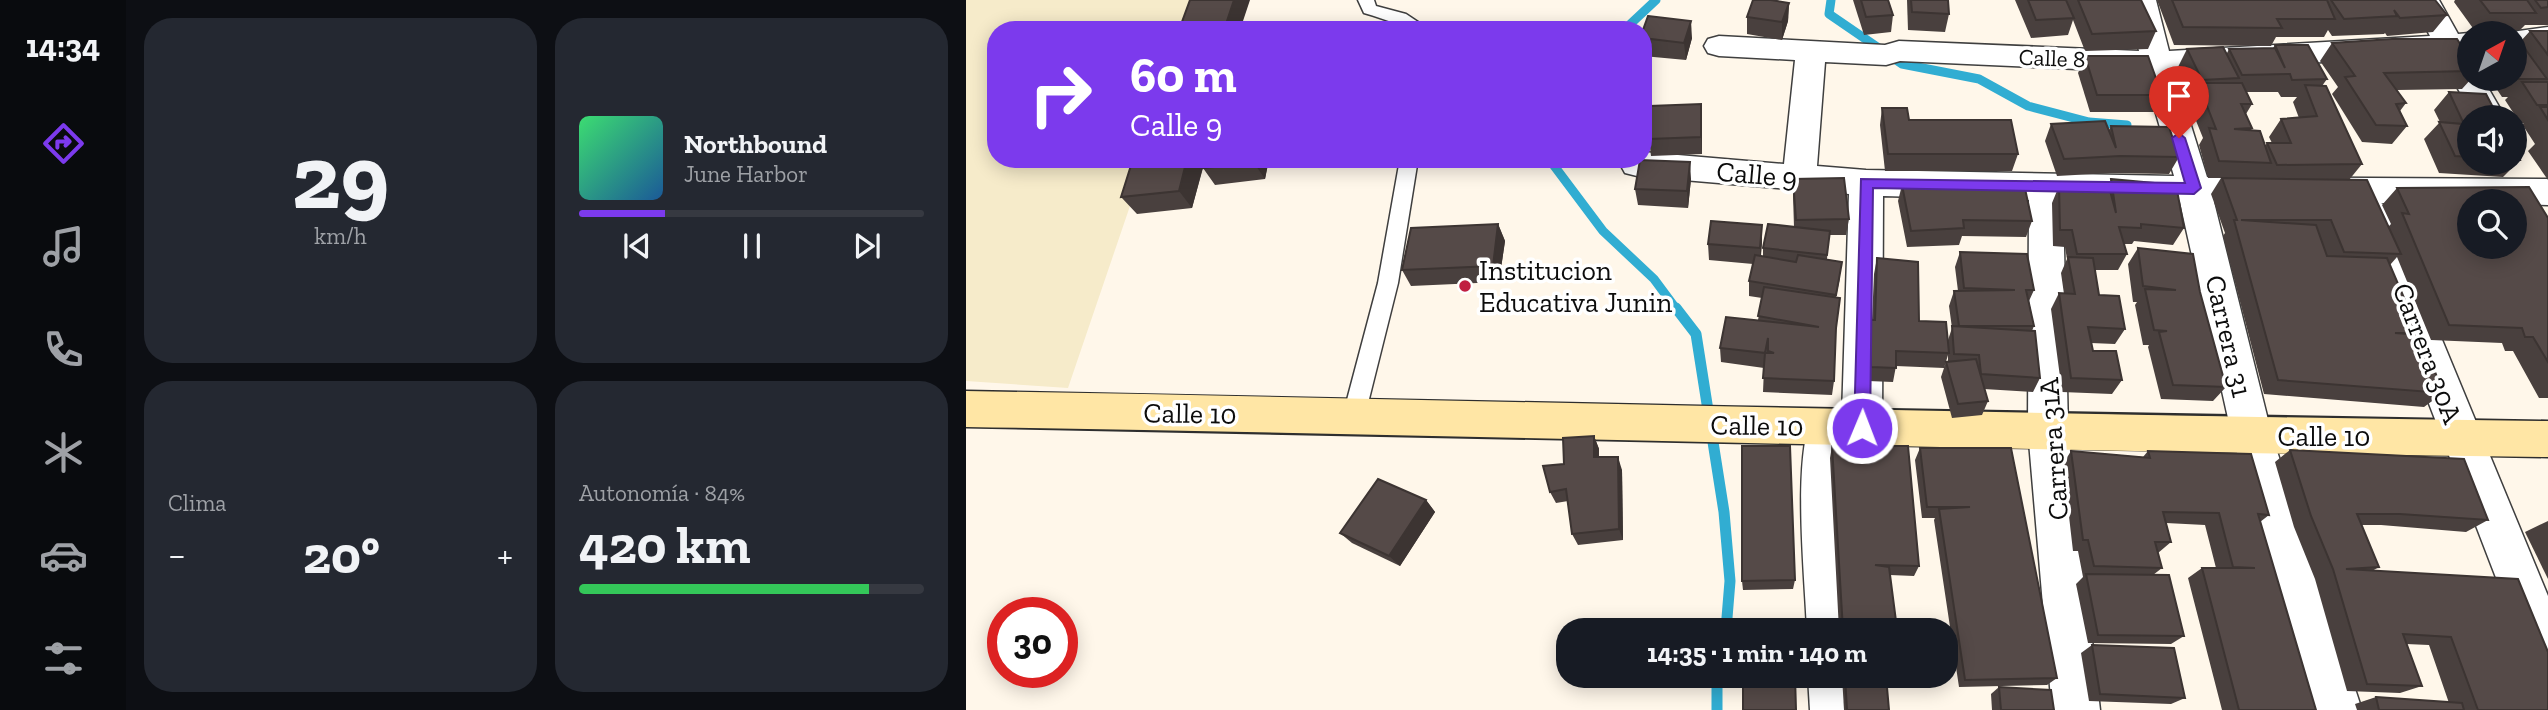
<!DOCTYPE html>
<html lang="es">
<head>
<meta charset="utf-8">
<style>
  body { margin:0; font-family:"Zilla Slab",serif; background:#242831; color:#f1f3f6; height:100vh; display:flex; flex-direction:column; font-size:26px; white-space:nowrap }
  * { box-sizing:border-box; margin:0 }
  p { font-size:23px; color:#9ea1a6 }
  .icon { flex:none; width:38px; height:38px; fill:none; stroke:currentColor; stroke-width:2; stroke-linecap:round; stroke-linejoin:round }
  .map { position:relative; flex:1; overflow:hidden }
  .details { display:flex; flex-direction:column; gap:18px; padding:18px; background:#0d0f14; width:840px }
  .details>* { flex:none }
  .banner { position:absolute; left:21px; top:21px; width:665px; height:147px; border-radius:28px; box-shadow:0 4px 18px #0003; background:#7c3aed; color:#fff; overflow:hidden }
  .needle { width:46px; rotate:40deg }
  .buttons { position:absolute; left:1491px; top:21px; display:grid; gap:14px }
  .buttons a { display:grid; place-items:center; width:70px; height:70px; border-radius:50%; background:#171b24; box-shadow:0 4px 18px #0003; font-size:35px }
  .speed { position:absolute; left:21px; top:597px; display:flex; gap:14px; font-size:35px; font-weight:700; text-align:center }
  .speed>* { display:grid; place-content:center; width:91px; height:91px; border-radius:50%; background:#171b24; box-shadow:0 4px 18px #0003; line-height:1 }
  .speed .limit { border:10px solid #d22; background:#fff; color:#111 }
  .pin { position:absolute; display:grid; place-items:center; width:60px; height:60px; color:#fff; margin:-72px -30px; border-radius:50% 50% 50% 0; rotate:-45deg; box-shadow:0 0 7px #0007 }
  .pin .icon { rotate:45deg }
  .me { position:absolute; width:77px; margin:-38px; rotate:1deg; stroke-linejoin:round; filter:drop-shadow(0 0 5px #0008) }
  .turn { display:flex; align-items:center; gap:24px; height:147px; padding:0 28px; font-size:32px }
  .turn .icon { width:91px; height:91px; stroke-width:2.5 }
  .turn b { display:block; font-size:49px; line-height:60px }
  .big { font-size:52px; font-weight:700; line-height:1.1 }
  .details .widget { flex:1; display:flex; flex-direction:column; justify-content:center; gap:10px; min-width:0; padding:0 24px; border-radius:28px; background:#242831 }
  .details .dial { align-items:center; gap:0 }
  .dial b { font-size:91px; line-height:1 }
  .song { display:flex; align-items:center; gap:21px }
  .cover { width:84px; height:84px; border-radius:10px; background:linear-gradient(135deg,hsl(140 70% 55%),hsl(210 70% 35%)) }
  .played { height:7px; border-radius:4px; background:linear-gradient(90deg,#7c3aed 25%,#363941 25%) }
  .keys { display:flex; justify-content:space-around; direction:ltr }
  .heat { display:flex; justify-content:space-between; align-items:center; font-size:38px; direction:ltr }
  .charge { height:10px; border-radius:5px; background:linear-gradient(90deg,#34c759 84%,#363941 0) }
  .details .tiles { flex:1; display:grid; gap:18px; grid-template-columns:repeat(2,1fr) }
  .trip { position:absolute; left:590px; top:618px; width:402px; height:70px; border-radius:28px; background:#171b24; box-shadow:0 4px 18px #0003; font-weight:700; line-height:70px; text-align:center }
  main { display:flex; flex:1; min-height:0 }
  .menu { display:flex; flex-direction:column; width:126px; justify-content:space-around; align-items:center; background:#090b0e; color:#9ea1a6 }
  .menu .icon { width:49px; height:49px }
  .menu .selected { color:#7c3aed }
  .menu b { font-size:32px; color:#f1f3f6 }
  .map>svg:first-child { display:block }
  .farmland { fill:#f6ebca }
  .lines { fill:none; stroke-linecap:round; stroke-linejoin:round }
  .stream-far1 { stroke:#31add2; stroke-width:9 }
  .stream { stroke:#31add2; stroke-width:11 }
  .lane-casing { stroke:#3f3f3f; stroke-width:3 }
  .street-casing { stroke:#3f3f3f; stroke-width:3 }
  .secondary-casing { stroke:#2e2e2e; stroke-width:3 }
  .lane { fill:#fff; fill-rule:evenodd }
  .street { fill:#fff; fill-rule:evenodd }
  .secondary { fill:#ffe6a5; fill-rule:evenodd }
  .wall { fill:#49403e; fill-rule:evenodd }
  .shaded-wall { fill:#3c3432 }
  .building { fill:#554a48; stroke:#3c3432; stroke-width:2; fill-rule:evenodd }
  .route { fill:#7c3aed; stroke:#51269a; stroke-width:2 }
  .poi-dot { fill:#c01f41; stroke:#fff; stroke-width:2.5 }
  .labels { text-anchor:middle; stroke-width:7; stroke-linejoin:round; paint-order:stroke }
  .far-street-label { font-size:23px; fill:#0c0c0c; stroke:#fff }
  .street-label { font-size:28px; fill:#0c0c0c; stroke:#fff }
  .poi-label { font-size:28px; fill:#0c0c0c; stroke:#fff; text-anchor:start }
</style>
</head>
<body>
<main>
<nav class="menu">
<b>14:34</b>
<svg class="icon selected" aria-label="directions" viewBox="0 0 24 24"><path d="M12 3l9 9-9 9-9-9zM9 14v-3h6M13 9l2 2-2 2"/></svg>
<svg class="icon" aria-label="music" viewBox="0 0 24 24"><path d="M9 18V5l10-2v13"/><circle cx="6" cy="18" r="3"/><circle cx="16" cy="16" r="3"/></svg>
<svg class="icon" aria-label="phone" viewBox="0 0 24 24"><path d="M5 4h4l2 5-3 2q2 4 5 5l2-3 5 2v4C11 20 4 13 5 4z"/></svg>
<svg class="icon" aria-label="climate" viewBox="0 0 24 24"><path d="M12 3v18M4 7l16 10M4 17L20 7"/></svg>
<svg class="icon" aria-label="car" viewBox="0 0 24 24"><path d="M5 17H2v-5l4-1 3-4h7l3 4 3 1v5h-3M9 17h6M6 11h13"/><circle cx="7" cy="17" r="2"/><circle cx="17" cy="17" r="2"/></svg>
<svg class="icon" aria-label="filters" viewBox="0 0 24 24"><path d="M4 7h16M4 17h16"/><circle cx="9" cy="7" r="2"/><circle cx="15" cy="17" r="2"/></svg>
</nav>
<section class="details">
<div class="tiles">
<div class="widget dial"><b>29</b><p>km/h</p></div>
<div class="widget">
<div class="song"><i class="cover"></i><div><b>Northbound</b><p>June Harbor</p></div></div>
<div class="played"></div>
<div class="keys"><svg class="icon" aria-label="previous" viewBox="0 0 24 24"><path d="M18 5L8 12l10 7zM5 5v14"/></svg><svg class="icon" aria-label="pause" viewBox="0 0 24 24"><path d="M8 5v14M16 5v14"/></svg><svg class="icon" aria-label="next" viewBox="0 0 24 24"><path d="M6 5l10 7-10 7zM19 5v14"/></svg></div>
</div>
<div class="widget"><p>Clima</p>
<div class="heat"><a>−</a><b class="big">20°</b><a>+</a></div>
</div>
<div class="widget"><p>Autonomía · 84%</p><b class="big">420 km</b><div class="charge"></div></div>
</div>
</section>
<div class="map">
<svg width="1582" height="710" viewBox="0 0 1582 710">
  <rect width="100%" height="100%" fill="#fff7ea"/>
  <path class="farmland" d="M0,0H235L224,30H30V159H180L102,388L0,381Z"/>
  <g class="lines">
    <g class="stream-far1">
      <path d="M865,0L863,14L936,64L1013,79L1062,106L1123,122L1161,125"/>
      <path d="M658,30L690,0"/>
      <path d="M583,159L637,231L688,279L711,310"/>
    </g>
    <g class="stream">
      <path d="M710,308L730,334L758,512L764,581L760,630"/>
      <path d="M751,676V710"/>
    </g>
    <g class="lane-casing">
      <g id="lane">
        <path d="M392,0H408L410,6L440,14L464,30C440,30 421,19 398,13Z"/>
        <path d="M434,159H452L432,283L399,415L396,422L388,425L380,422L377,415L412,283Z"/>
      </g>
    </g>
    <g class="street-casing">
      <g id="street">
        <path d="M1162,0H1190L1203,51L1464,36L1445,0H1473L1492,34L1503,33V79H1517L1539,117H1507L1474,55L1208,71L1241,177L1582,179V205L1549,204V201H1503V204L1415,203L1419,205L1424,214L1582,596V676L1565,670L1559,653L1390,214L1395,205L1399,203L1248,202L1306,436L1396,710H1348L1266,436L1214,202L1097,201L1102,430L1134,710H1086L1062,430L1063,200L917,196L916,428L910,441L896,446L881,438L878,477L887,630H841C839,577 826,458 847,414L861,409L876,416L883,194L671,176L659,173L654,164L657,159H677V152L818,164L829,60L753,56L742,53L738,46L742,39L753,36L919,45L933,41L1173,51ZM934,61L1178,72L1208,176L900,170L851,166L859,62L920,65Z"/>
        <path d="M1582,27V47L1549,50V33H1538Z"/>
        <path d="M842,676H889L892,710H844Z"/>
      </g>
    </g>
    <g class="secondary-casing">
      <path id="secondary" d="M0,391C527,400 1055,415 1582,421V457C1055,452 527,435 0,427Z"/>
    </g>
    <use href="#lane" class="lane"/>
    <use href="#street" class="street"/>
    <use href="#secondary" class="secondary"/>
  </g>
  <g class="wall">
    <path d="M887,0H922L927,15L925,32L898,35Z"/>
    <path d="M941,0H982L983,14L979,32L942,30Z"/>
    <path d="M1049,0H1175L1190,31L1182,49L1119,51L1107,20L1102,35L1065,38Z"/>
    <path d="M1191,0H1469L1481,15L1467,32L1421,36L1419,33L1418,34L1366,36L1362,30L1358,37H1310L1305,46L1208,45Z"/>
    <path d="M1489,0H1582V25H1559L1554,30L1509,31L1488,2Z"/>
    <path d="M823,3L822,21L816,40L781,34V17Z"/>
    <path d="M677,30L726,38L720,60L677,56Z"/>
    <path d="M1564,31H1582V180L1562,151L1569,144L1556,124L1558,123H1554L1539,100L1542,97H1536L1524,79H1549V35L1554,42Z"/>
    <path d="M1366,43L1503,58V79H1505L1496,89L1431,90L1440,103L1434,111L1441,126L1426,144L1396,142L1366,94L1372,87L1354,61Z"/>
    <path d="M1309,45L1361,79L1356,86L1396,164L1383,180L1422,227L1425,224L1416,205L1431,188L1582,218V398H1573L1547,351H1539L1536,343L1465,340L1431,257L1424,265L1453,333L1451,335L1477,393L1458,407L1298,394L1257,236L1259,233L1245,194L1255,178H1242L1233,145L1237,138L1222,101L1226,95L1212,67L1221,49L1260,55L1263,49L1307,48ZM1280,92H1312L1315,97H1331L1327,102L1333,118L1315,119L1303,137L1306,143H1301L1299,146L1285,130L1286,128L1280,114L1286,104Z"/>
    <path d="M1119,56L1196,95L1188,112H1124L1112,73Z"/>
    <path d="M1483,92L1503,117V163H1549V149L1554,160L1537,177L1473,173L1458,139L1474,122L1468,110Z"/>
    <path d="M916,108L943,120L1052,154L1046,171H919L914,125Z"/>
    <path d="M736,122V154L685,156L683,139Z"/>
    <path d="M1085,124L1143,130L1145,126L1213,157L1203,174L1145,173L1091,176L1079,141Z"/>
    <path d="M167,159H303L299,179L249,185L237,168L226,208L171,214L155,197Z"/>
    <path d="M725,179L722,208L672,205L669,189Z"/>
    <path d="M827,179L883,219L880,235H863L861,259L874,278L870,297L868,381L866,395L797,392L798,368L755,362L754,348L792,320L796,298L783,296V281L787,264L743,260L742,244L796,241L795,256H797V248L828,227L827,196Z"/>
    <path d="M1145,179L1218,228L1207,245L1168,241L1166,244H1158L1161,254L1152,270H1129L1133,295L1159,329L1149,344L1125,343L1127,351L1156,380L1146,394L1096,392L1085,309L1093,293L1098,294L1095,273L1101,259L1099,247L1087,246L1086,203L1093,186L1142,187Z"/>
    <path d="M936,185L1066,221L1060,237L996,236L993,245L941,247L932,201Z"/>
    <path d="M532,224L539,241L533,282L445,286L436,270Z"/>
    <path d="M1172,248L1234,292L1260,387L1247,401L1195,399L1182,347L1183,345H1177L1169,305L1171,302H1167L1162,264Z"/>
    <path d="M994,252L1068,290L1063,301L1068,326L1066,331L1074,378L1067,392L1018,389L1022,401L1016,415L986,418L975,377L980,362H982V355L978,368L930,366L927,382L902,381L901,335L904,320H906L908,274L911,258L953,321L982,340L986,328L983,306L988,291H992L989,267Z"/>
    <path d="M628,436L633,449V457L656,470L657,540L612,545L606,534L602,501L590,503L584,492L598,464Z"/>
    <path d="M866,446L953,566L948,576L924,575L930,621L925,630H873L864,458Z"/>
    <path d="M954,448H1045L1091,678L1081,685L993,687L968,520L969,518H956L949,460Z"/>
    <path d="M1324,450L1522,520L1500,532L1415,525H1395L1413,567L1406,571L1582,710H1391L1389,704L1410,697L1483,703L1463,645L1440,644L1456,686L1434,693L1381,691L1349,579L1328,527L1309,462Z"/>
    <path d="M1105,451L1177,457L1182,451L1303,515L1294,522L1350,710H1256L1222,578L1236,568H1250L1239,525L1200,523L1205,542L1192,553L1196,568L1187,575L1218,636L1205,644L1122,643L1110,584L1117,577L1112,551H1107L1097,464Z"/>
    <path d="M460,500L469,512L434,566L386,543L374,533Z"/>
    <path d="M1582,521V579L1559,532Z"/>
    <path d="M829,580L827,589L777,590L776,581Z"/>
    <path d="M1126,645L1219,698L1205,704L1123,701L1115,653Z"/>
    <path d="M876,676H920L923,710H878Z"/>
    <path d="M1033,687L1088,710H1026L1025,694Z"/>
  </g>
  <g class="shaded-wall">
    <path d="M268,0H284L274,30H258Z"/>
    <path d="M823,3L822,21L816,40V22Z"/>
    <path d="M725,21L726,38L720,60L718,43Z"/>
    <path d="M735,104L736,122V154L735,137Z"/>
    <path d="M221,159H239L226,208L213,191Z"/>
    <path d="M288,159H303L299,179L288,163Z"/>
    <path d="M724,162L725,179L722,208L721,191Z"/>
    <path d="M532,224L539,241L533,282L527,266Z"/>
    <path d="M796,225V241L794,264V248Z"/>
    <path d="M628,436L633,449L632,469L628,457Z"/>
    <path d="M652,457L656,470L657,540L653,529Z"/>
    <path d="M460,500L469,512L434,566L423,556Z"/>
  </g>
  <g class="building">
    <path d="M224,0H268L258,30H213Z"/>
    <path d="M787,0H805L823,3L816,22L781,17Z"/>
    <path d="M895,0H922L927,15L900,17Z"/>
    <path d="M945,0H982L983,14L946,12Z"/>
    <path d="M1062,0H1100L1108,18L1070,20Z"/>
    <path d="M1112,0H1175L1190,31L1126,34Z"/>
    <path d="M1206,0H1361L1369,19H1311L1316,28L1217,27Z"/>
    <path d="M1365,0H1469L1481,15L1434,18L1428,10L1431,16L1378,19Z"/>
    <path d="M1514,0H1561L1570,13H1524Z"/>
    <path d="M1569,0H1582V7L1575,8Z"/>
    <path d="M682,16L725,21L718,43L677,38V30Z"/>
    <path d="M1564,31H1582V55Z"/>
    <path d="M1549,35L1581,79H1552L1549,75Z"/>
    <path d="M1426,39H1491L1503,58V71L1418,73L1440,103L1430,104L1441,126L1410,125L1379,77L1389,76L1366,43Z"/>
    <path d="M1309,45H1342L1361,79L1326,80L1324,74L1276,75L1263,49L1309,48L1319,68Z"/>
    <path d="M1257,47L1273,78L1236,80L1221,49Z"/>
    <path d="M1119,56H1182L1196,95H1131Z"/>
    <path d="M1556,82H1582V105H1571Z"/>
    <path d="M1232,83H1276L1286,104H1275L1286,128L1268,129L1294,131L1305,163L1253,161L1243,128L1250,129Z"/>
    <path d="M1339,85L1360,86L1396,164L1311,165L1301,143H1325L1315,119L1351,116Z"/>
    <path d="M1483,92L1520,94L1532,117H1503V157L1489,156L1473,122L1498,124Z"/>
    <path d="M735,104V137L683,139L684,106Z"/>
    <path d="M1574,107H1582V120Z"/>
    <path d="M916,108H941L943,120H1045L1052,154H922Z"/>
    <path d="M1139,121L1150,148L1145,126L1203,127L1213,157L1154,156L1098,159L1085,124Z"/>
    <path d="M1549,149L1554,160H1549Z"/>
    <path d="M167,159H221L213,191L155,197Z"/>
    <path d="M239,159H288V163L237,168Z"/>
    <path d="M674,160L724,162L721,191L669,189Z"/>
    <path d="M878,178L883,219L830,220L827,179Z"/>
    <path d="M1256,178L1401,180L1435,254L1378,252L1365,220H1275L1350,225L1361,256L1421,258L1453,333H1429L1455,335L1477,393L1312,380L1268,220H1271Z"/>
    <path d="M1145,179L1210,185L1218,228L1175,224V228L1153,227L1161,254H1111L1106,230H1094L1093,186L1143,187L1150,213Z"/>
    <path d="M1058,184L1066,221L997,220L998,228L945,231L936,185Z"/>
    <path d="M1563,187L1582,218V362L1567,337H1559L1556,328L1483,325L1436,213L1443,214L1431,188ZM1503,201H1549V247H1503Z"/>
    <path d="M745,221L796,225L794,248L742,244Z"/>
    <path d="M532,224L527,266L436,270L445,228Z"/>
    <path d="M802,224L864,231L861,255L797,248Z"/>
    <path d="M1172,248L1227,254L1234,292L1260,387L1207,385L1193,332L1201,331L1188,330L1179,289L1210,290L1177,286Z"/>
    <path d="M994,252L1061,254L1068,290H1060L1068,326H993L988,291L1049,290L998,288Z"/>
    <path d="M789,255L830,262L832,255L876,262L870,295L783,281Z"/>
    <path d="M1102,257L1127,258L1133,295L1153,296L1159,329L1122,327L1127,351H1150L1156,380L1105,378L1093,293L1109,294Z"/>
    <path d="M911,258L952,262L953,321L980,322L983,353L930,351V368L905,367L904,320H909Z"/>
    <path d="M798,287L874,298L870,328L868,381L797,378L799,353L754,348L760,317L853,327L792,316ZM802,338V351L808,353H799Z"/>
    <path d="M986,326L1069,331L1074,378L1015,374L1013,355L988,354Z"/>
    <path d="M1010,359L1022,401L992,404L980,362Z"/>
    <path d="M628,436V457H652L653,529L606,534L600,489L584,492L577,466L598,464L597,438Z"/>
    <path d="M776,446H824L829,580L776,581Z"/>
    <path d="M866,446H942L953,566L909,565L923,567L930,621H915L916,630H877Z"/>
    <path d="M954,448H1045L1091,678L999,680L973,509L1004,507H961Z"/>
    <path d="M1324,450L1498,459L1522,520L1434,514H1391L1413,567L1380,569L1552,579L1582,652V710H1512L1485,637L1437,634L1456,686L1401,684L1367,569L1345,516Z"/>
    <path d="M1105,451L1184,458L1182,451L1285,454L1303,515L1292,514L1350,710H1273L1236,568H1289L1267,567L1253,513L1197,512L1205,542H1189L1196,568L1128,566L1122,540H1117Z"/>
    <path d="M412,479L460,500L423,556L374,533Z"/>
    <path d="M1120,574L1203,575L1218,636L1132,635Z"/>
    <path d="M1126,645L1208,648L1219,698L1134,694Z"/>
    <path d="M777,676H829L830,710H777Z"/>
    <path d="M879,676H920L923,710H881Z"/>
    <path d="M1033,687L1085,690L1088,710H1035Z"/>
    <path d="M1410,697L1496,703L1498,710H1413Z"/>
  </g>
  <path class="route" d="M1213,133L1219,138L1235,188L1228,194L907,188L904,428L902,433L896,435L890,433L888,428L895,179L1219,183L1206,138Z"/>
  <circle class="poi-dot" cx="499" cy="286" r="7"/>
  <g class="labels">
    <g class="far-street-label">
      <text transform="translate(1086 58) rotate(2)" y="8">Calle 8</text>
    </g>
    <g class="street-label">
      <text transform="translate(791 174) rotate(5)" y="10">Calle 9</text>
      <text transform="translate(1263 336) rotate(77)" y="10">Carrera 31</text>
      <text transform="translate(1462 353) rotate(69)" y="10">Carrera 30A</text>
      <text transform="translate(224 413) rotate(1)" y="10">Calle 10</text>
      <text transform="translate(791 425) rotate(1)" y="10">Calle 10</text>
      <text x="1358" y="446">Calle 10</text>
      <text transform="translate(1087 449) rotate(-94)" y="10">Carrera 31A</text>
    </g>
    <g class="poi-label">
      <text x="513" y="280">Institucion<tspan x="513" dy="32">Educativa Junin</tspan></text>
    </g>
  </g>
</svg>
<div class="buttons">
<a><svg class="needle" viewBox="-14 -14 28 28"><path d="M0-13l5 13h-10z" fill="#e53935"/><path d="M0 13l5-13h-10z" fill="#9ea1a6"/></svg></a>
<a><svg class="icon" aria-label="sound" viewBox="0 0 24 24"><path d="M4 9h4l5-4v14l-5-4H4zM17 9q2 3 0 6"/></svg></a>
<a><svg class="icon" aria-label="search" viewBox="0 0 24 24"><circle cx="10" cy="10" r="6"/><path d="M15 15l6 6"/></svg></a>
</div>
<div class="speed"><div class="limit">30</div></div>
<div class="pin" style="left:1213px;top:138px;background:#d93025"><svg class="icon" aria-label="arrive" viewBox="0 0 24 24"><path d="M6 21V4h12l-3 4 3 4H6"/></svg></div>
<svg class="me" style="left:896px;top:428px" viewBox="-20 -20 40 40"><circle r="17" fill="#7c3aed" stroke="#fff" stroke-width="3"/><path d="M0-11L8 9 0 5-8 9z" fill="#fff"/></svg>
<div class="trip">14:35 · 1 min · 140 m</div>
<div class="banner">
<div class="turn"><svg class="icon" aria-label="right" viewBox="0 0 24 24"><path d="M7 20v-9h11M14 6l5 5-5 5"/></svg><div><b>60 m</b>Calle 9</div></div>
</div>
</div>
</main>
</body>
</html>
